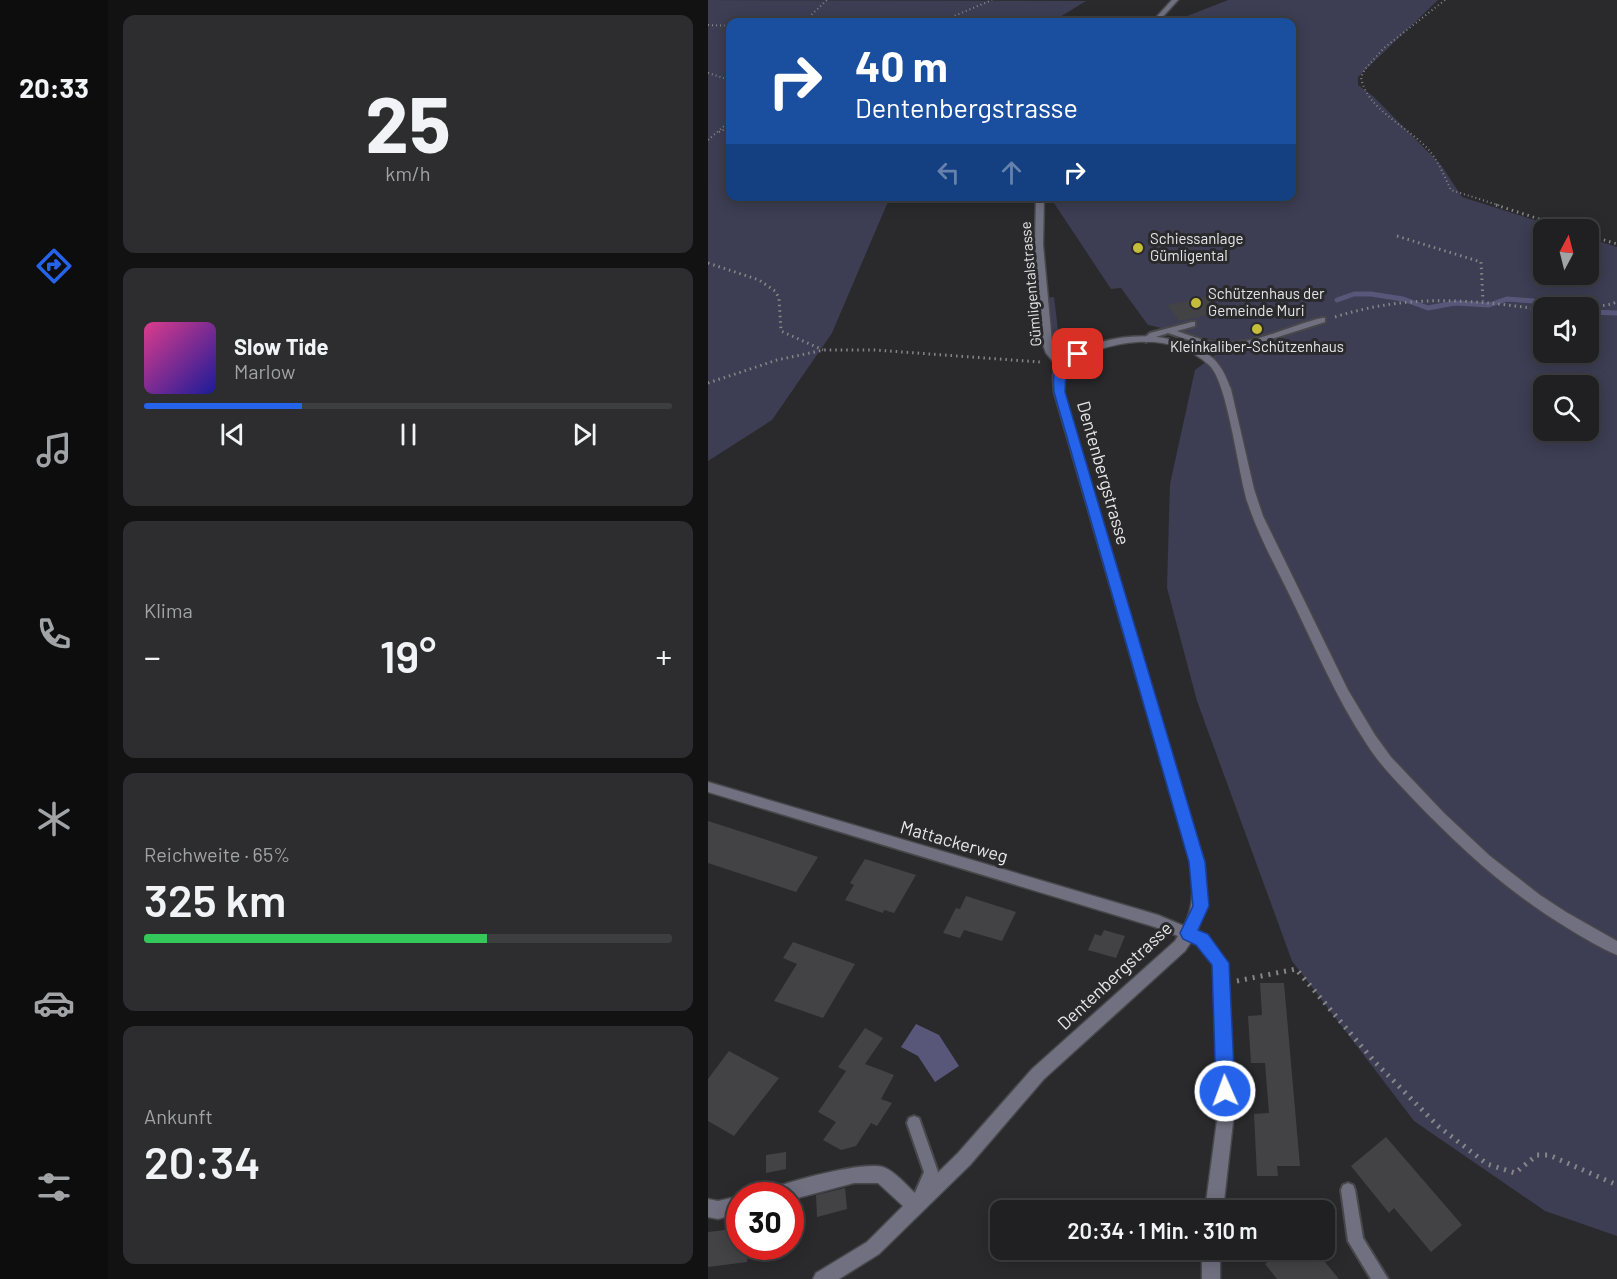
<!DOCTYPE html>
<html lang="de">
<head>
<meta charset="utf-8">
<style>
  body { margin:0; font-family:Barlow,sans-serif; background:#2d2d2f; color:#f1f3f6; height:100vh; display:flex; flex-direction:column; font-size:22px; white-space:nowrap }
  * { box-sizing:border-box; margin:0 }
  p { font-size:20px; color:#a2a3a5 }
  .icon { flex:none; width:33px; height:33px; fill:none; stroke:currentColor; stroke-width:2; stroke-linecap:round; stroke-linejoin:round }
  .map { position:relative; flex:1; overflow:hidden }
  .side { display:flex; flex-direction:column; gap:15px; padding:15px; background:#121213; width:600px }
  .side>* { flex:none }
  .banner { position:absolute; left:18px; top:18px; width:570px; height:183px; border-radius:12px; box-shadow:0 3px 15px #0003,0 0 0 2px #3d3e40; background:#1a4fa0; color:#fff; overflow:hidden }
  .needle { width:39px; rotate:7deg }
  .buttons { position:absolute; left:825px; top:219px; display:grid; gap:12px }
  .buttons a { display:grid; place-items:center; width:66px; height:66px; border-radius:12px; background:#202022; box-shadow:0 3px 15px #0003,0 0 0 2px #3d3e40; font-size:30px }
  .speed { position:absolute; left:18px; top:1182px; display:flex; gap:12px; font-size:30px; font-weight:700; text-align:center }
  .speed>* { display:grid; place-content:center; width:78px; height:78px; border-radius:50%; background:#202022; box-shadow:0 3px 15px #0003,0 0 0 2px #3d3e40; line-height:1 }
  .speed .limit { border:9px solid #d22; background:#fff; color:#111 }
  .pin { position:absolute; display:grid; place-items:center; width:51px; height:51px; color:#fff; margin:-26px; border-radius:12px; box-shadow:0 3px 9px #0006 }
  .me { position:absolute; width:66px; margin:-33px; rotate:358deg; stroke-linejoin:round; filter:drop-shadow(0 0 4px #0008) }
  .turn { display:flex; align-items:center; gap:21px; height:126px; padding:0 30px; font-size:27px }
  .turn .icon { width:78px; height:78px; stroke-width:2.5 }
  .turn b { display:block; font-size:42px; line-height:51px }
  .lanes { display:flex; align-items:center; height:57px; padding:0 30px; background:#0003; justify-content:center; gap:30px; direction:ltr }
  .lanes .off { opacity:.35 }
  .big { font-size:45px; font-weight:600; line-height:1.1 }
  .side .card { flex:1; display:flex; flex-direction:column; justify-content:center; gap:9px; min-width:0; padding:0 21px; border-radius:12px; background:#2d2d2f }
  .side .dial { align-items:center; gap:0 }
  .dial b { font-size:78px; line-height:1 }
  .song { display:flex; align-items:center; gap:18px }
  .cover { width:72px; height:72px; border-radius:9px; background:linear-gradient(135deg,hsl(330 70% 55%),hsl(240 70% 35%)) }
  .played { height:6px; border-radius:3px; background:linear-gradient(90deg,#2563eb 30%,#3d3e40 30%) }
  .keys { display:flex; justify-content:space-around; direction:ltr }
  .heat { display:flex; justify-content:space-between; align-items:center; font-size:33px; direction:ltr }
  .charge { height:9px; border-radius:4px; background:linear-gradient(90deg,#34c759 65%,#3d3e40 0) }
  .trip { position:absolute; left:282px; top:1200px; width:345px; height:60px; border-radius:12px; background:#202022; box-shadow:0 3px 15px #0003,0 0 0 2px #3d3e40; font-weight:600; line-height:60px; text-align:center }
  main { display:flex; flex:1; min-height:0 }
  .tabs { display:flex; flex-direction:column; width:108px; justify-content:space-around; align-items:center; background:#0d0d0e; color:#a2a3a5 }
  .tabs .icon { width:42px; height:42px }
  .tabs .current { color:#2563eb }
  .tabs b { font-size:27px; color:#f1f3f6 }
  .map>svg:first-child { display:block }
  .green { fill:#3d3d53; fill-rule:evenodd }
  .water { fill:#585779 }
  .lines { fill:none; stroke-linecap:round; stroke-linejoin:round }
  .stream { stroke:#585779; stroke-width:5 }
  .building { fill:#434346 }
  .service-casing { stroke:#48484b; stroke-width:4 }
  .minor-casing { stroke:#48484b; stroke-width:3 }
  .path-far2 { stroke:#868688; stroke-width:2; stroke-dasharray:1 3; stroke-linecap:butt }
  .path-far1 { stroke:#868688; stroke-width:3; stroke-dasharray:1.5 4; stroke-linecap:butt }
  .path { stroke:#868688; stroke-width:5; stroke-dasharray:2 6; stroke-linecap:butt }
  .service { fill:#707080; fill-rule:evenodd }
  .minor { fill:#707080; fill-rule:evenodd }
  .route { fill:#2563eb; stroke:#184099; stroke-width:1.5 }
  .poi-dot { fill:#c6bc3c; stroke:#2a2a2d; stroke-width:2 }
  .labels { text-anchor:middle; stroke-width:6; stroke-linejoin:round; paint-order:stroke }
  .far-poi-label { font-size:15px; fill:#e6e6e8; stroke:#2a2a2d; text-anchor:start }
  .far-street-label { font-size:15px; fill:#e6e6e8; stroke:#2a2a2d }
  .street-label { font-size:18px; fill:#e6e6e8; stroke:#2a2a2d }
</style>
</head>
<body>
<main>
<nav class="tabs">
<b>20:33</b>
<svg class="icon current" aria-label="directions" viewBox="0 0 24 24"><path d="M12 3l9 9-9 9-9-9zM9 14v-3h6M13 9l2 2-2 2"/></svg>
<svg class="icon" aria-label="music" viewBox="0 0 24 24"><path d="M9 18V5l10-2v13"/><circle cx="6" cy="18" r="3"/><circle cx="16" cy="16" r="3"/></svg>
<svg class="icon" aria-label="phone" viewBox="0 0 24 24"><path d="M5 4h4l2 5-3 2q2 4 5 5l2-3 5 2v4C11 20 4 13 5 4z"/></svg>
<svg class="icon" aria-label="climate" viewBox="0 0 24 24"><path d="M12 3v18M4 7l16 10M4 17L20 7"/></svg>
<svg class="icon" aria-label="car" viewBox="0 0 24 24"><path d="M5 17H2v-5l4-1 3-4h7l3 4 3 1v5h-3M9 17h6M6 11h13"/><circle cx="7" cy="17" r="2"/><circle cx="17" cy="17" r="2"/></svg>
<svg class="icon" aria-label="filters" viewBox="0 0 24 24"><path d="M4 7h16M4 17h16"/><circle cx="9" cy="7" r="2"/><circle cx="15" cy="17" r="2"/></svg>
</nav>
<section class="side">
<div class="card dial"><b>25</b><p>km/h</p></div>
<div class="card">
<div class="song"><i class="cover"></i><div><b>Slow Tide</b><p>Marlow</p></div></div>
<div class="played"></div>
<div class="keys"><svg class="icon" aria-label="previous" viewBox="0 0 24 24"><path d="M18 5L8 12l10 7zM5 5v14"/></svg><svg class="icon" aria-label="pause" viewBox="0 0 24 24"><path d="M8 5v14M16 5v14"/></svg><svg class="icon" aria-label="next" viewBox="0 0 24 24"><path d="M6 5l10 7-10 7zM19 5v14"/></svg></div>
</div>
<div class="card"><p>Klima</p>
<div class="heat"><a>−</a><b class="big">19°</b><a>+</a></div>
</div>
<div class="card"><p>Reichweite · 65%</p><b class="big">325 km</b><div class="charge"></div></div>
<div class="card"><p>Ankunft</p><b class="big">20:34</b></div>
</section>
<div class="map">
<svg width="909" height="1279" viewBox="0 0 909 1279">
  <rect width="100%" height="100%" fill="#2a2a2d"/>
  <g class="green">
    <path d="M0,0L378,1L352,17L313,22H22V196L182,197L124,333L64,420L0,461Z"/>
    <path d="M520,0H730L650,77V85L666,97L733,165L754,197L855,229L836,230V274H880L881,238L909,247V1236L837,1211L706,1121L584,961L489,701L459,588L462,484L487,370L515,349L533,346L440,325L413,288L403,289L342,197L584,196V22H464ZM836,308H880V352H836ZM836,386H880V430H836Z"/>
    <path d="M346,297L353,355L344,341L339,298Z"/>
  </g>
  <path class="water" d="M208,1024L231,1035L251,1066L227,1082L210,1056L193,1047Z"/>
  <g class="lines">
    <g class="stream">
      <path d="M629,300L646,294H663L695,299L720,308L747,303L781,305L799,299L825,301L850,308"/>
      <path d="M880,312L909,313"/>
    </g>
  </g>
  <g class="building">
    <path d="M501,296L513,312L471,321L459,305Z"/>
    <path d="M0,821L56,839L110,857L88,892L0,863Z"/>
    <path d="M157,859L208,875L186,913L176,910L175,913L137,900L146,885L142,883Z"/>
    <path d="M258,896L308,912L294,941L256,930L252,938L235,933L248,908L252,909Z"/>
    <path d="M396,930L417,936L408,958L380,950L387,934L393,936Z"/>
    <path d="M85,942L147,964L115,1018L66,1001L89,964L75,958Z"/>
    <path d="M552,983H576L592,1166H569L570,1176H549L546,1114L561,1113L557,1063H543L540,1016L554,1015Z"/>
    <path d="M157,1028L175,1038L157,1064L186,1075L173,1099L184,1103L169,1126L163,1123L148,1146L133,1150L115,1140L128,1122L110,1112L138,1071L130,1067Z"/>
    <path d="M21,1051L71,1078L26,1136L0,1121V1079Z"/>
    <path d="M678,1137L754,1225L723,1252L686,1208L681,1213L643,1166Z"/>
    <path d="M78,1152V1169L58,1173V1155Z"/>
    <path d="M137,1188L139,1209L109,1217L108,1195Z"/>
    <path d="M32,1228V1246H41L39,1262L0,1267V1232Z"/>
    <path d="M574,1250H607L631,1279H569L557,1264Z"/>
  </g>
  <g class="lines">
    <g class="service-casing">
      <g id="service">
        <path d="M614,318H617V322L554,342L525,348L499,346L460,333L448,337L438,342L434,340L442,333L484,322H487V326L469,331C481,335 493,340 505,342C543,348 578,326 614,318Z"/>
        <path d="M206,1116L211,1118L230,1172L218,1200L213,1202L208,1200L206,1195L216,1172L199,1123L201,1118Z"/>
        <path d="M640,1183L645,1185L647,1190L655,1238L680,1279H663L640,1241L633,1190L635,1185Z"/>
      </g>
    </g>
    <g class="minor-casing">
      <g id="minor">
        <path d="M464,0H470L450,22H444Z"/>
        <path d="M328,196H336L335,245L344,342L347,352L354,360C391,336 442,328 483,346C493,350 504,355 510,364C516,371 519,380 523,389L546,489L555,516L640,690L667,735L683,757L736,813L782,856L832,895L858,912L909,941V955C892,948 876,938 861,929C802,894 752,848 705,799C688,781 671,764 658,743C628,698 607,647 583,598C568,567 551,537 540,504C530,474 520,382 501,365C461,328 398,340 357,366L355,376L356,392L496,862C499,887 500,908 489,931L499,935L519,963L526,1113L515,1210H497L510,1113L505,965L489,945L483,942L477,951L336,1079L262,1165L171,1254L131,1279H105L108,1273L159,1242L195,1206L170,1183H146L82,1200V1196H58L60,1190C81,1181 155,1161 175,1167C187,1171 199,1186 208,1194L250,1153L324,1069L467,941L470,936L447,927L0,792V782L450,915L476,926C487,905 485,884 482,862L346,392L345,376L348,365L338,353L334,342L327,245Z"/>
        <path d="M32,1196V1213L10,1219L0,1217V1199L10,1201Z"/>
        <rect x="494" y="1250" width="18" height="29"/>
      </g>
    </g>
    <g class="path-far2">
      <path d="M737,0L676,48L657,69L653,77C658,109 699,126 720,149C730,160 736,176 743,190L793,206"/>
      <path d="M77,22L101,17L119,0"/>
      <path d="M232,22L284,0"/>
      <path d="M0,25L22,26"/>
      <path d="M0,73L22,80"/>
      <path d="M11,132L22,127"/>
      <path d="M0,140L22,121"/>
    </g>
    <g class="path-far1">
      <path d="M788,205L865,230"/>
      <path d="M880,235L909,244"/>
      <path d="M689,236L773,262L775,301"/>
      <path d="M0,263L51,280L67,291L71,298L73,331L115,350"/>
      <path d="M857,308C879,300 886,311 909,302"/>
      <path d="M627,317C699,294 763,299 836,310"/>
      <path d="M0,383L69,360L116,350H167L332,362"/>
    </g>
    <path class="path" d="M529,981L588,969L666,1061L730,1126L779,1164L807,1173L829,1155H841L909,1185"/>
    <use href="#service" class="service"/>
    <use href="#minor" class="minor"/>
  </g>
  <path class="route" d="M366,352L375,354L358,366L357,392L497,862L501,906L490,930L500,934L521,963L527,1091L524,1098L517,1100L511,1098L508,1091L504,965L488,945L475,939L472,933L485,906L481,862L346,392C344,368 346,365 366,352Z"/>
  <g class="poi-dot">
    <circle cx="430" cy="248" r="6"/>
    <circle cx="488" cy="303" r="6"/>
    <circle cx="549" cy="329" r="6"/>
  </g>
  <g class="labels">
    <g class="far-poi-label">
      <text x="442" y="244">Schiessanlage<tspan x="442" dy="17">Gümligental</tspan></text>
      <text x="500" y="299">Schützenhaus der<tspan x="500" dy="17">Gemeinde Muri</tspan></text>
      <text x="549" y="352" text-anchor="middle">Kleinkaliber-Schützenhaus</text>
    </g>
    <g class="far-street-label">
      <text transform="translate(323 284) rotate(-95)" y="5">Gümligentalstrasse</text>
    </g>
    <g class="street-label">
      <text transform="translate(395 473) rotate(74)" y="6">Dentenbergstrasse</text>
      <text transform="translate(246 842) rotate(16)" y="6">Mattackerweg</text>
      <text transform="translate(407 976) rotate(-43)" y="6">Dentenbergstrasse</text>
    </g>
  </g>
</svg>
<div class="buttons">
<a><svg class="needle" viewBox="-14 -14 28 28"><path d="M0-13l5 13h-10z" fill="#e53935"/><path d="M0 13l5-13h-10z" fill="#a2a3a5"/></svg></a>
<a><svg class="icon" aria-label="sound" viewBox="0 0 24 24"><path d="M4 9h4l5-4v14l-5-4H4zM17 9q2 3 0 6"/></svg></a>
<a><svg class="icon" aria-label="search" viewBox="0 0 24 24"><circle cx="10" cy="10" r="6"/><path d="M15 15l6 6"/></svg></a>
</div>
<div class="speed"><div class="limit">30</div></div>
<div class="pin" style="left:370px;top:354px;background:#d93025"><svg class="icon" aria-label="arrive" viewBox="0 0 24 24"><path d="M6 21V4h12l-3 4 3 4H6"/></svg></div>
<svg class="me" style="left:517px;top:1091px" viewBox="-20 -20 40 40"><circle r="17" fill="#2563eb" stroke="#fff" stroke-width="3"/><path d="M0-11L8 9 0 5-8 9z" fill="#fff"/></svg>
<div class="trip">20:34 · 1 Min. · 310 m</div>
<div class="banner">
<div class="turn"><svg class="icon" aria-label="right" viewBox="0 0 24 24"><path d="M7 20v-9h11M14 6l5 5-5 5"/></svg><div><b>40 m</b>Dentenbergstrasse</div></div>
<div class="lanes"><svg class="icon off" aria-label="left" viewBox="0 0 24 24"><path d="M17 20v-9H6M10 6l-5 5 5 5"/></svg><svg class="icon off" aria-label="ahead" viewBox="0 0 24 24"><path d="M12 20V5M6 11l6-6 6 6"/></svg><svg class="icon" aria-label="right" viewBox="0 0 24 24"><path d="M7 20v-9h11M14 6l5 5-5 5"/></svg></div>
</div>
</div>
</main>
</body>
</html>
